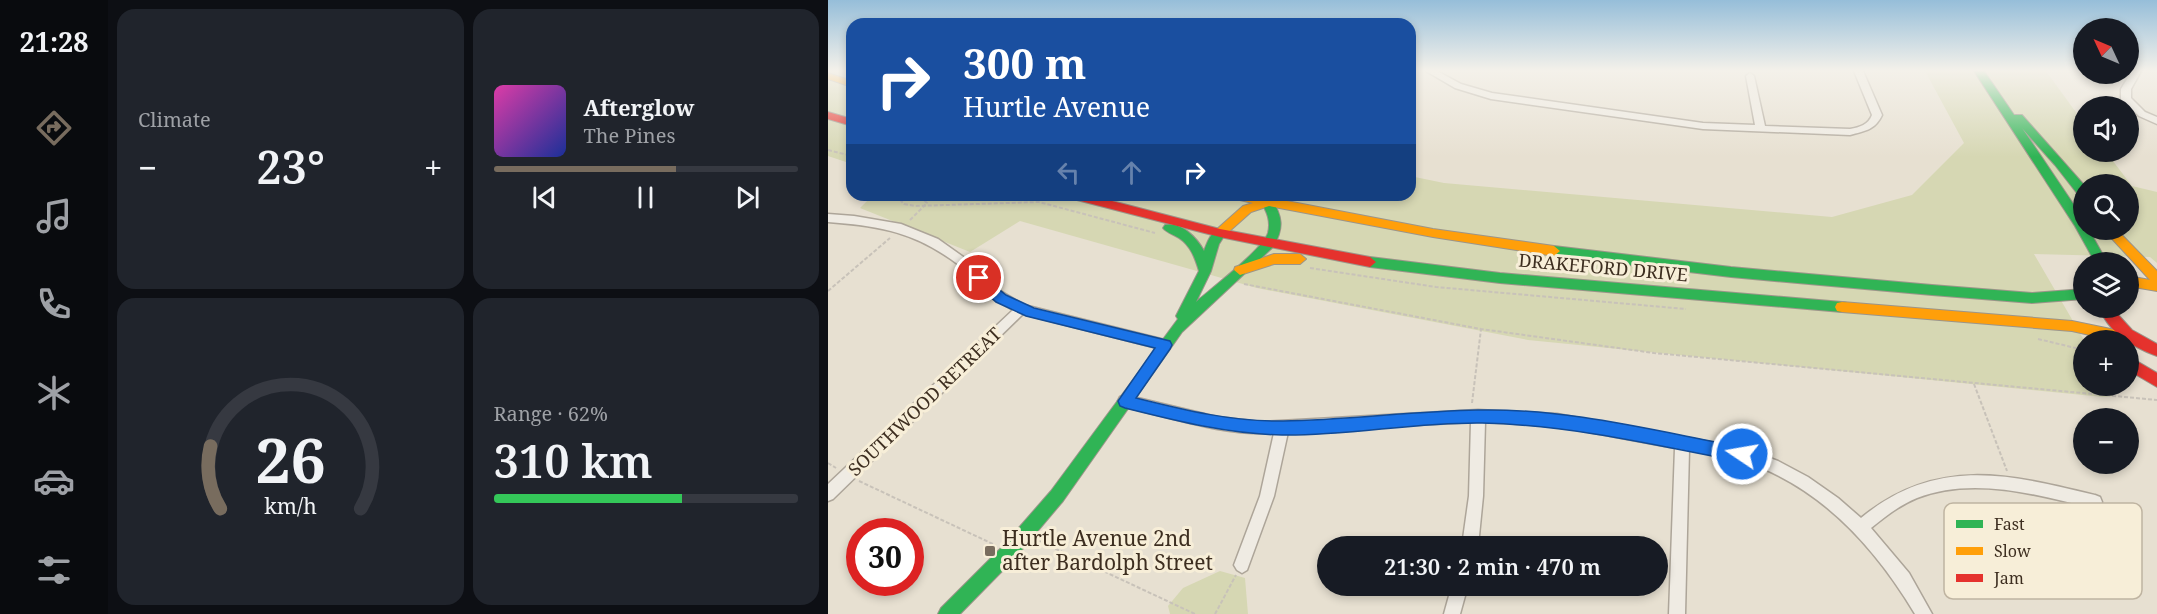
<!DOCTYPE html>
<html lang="en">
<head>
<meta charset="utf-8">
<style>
  body { margin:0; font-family:"Noto Serif",serif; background:#20242c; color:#f1f3f6; height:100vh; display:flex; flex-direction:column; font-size:22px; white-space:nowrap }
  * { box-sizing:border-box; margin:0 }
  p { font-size:20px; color:#9ea1a6 }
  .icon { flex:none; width:33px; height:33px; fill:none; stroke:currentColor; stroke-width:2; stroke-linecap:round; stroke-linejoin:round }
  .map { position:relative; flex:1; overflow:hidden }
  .details { display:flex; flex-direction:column; gap:9px; padding:9px; background:#0d0f14; width:720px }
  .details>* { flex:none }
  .banner { position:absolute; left:18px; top:18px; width:570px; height:183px; border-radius:18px; box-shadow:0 3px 9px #0003; background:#1a4fa0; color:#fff; overflow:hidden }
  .needle { width:39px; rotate:314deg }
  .fabs { position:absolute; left:1245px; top:18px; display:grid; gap:12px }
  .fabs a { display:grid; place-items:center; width:66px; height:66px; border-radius:50%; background:#171b24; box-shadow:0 3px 9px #0003; font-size:30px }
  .speed { position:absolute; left:18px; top:518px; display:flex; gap:12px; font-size:30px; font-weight:700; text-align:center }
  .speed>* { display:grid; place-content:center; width:78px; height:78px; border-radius:50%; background:#171b24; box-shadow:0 3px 9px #0003; line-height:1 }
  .speed .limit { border:9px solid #d22; background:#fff; color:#111 }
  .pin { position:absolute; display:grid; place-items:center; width:51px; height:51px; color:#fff; margin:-26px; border:3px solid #fff; border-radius:50%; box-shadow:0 2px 6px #0007 }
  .me { position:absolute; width:66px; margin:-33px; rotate:282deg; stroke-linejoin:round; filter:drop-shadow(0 0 4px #0008) }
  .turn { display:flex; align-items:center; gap:21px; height:126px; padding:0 18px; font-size:27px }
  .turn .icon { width:78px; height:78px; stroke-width:2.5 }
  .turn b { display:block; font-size:42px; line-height:51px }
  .lanes { display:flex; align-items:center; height:57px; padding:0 18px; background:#0003; justify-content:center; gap:30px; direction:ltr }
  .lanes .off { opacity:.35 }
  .big { font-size:45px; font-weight:600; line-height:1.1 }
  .details .tile { flex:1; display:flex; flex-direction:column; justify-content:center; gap:9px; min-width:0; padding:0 21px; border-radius:18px; background:#20242c }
  .details .dial { align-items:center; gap:0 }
  .dial svg { height:156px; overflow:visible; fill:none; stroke:#363941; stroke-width:7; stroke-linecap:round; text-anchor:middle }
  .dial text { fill:#f1f3f6; stroke:none }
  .song { display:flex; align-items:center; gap:18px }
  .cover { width:72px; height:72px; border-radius:9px; background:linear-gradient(135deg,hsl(320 70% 55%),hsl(230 70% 35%)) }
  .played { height:6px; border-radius:3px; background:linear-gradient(90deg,#786c5e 60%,#363941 60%) }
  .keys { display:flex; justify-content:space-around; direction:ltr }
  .heat { display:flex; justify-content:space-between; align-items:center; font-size:33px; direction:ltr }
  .charge { height:9px; border-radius:4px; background:linear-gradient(90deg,#34c759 62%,#363941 0) }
  .details .tiles { flex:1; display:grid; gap:9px; grid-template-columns:repeat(2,1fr) }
  .trip { position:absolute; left:489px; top:536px; width:351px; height:60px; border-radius:30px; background:#171b24; box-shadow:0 3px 9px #0003; font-weight:600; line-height:60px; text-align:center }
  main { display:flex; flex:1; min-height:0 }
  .dock { display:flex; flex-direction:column; width:108px; justify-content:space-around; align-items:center; background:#090b0e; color:#9ea1a6 }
  .dock .icon { width:42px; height:42px }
  .dock .on { color:#786c5e }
  .dock b { font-size:27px; color:#f1f3f6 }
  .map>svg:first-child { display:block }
  .green { fill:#d6d7b3; fill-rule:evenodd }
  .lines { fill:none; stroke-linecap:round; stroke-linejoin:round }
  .street-casing { stroke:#ada599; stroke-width:3 }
  .fast-casing { stroke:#9c958a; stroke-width:2 }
  .slow-casing { stroke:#9c958a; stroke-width:2 }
  .jam-casing { stroke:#9c958a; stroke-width:2 }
  .path { stroke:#c8c2b9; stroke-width:2; stroke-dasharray:4 2; stroke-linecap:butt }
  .street { fill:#efebe3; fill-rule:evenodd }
  .fast { fill:#30b455; fill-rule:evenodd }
  .slow { fill:#ff9f0a; fill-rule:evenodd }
  .jam { fill:#e5322d; fill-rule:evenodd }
  .route { fill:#1a73e8; stroke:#114b97; stroke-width:1.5 }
  .poi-dot { fill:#786c5e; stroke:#f7eed8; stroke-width:2 }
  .labels { text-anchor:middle; stroke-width:6; stroke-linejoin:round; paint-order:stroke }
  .street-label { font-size:18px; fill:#3d2e20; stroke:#f7eed8 }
  .near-poi-label { font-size:21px; fill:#3d2e20; stroke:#f7eed8; text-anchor:start }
  .key { fill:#f7eed8; stroke:#bfb4a1; stroke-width:1.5 }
  .key-label { font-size:16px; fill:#3d2e20 }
</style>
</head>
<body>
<main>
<nav class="dock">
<b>21:28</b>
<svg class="icon on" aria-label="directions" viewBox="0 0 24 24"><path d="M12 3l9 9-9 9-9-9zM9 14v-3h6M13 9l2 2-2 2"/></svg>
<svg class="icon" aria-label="music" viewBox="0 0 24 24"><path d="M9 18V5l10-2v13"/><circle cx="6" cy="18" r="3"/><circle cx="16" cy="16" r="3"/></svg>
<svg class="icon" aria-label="phone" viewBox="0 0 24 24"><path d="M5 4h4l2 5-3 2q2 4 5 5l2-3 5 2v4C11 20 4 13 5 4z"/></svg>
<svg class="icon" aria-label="climate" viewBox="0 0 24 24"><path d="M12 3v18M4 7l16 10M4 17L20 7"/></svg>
<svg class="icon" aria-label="car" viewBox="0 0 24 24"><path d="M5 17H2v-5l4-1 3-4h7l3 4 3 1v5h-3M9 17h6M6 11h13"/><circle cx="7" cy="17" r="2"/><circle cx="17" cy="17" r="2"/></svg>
<svg class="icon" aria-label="filters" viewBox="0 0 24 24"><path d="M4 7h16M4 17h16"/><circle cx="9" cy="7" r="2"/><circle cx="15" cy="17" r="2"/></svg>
</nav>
<section class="details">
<div class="tiles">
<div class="tile"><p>Climate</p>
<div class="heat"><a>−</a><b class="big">23°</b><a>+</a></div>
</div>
<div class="tile">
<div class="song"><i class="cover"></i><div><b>Afterglow</b><p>The Pines</p></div></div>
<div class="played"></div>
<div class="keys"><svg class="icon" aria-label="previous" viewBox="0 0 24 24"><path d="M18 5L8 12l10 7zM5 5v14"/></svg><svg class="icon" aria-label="pause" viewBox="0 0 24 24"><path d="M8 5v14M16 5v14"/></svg><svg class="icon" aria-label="next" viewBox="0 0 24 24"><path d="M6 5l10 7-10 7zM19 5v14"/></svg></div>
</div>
<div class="tile dial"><svg viewBox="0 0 100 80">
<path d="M14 69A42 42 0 1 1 86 69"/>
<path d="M14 69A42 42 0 0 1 9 37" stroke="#786c5e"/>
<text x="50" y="56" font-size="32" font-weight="700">26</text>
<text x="50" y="72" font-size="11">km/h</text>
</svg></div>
<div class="tile"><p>Range · 62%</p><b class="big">310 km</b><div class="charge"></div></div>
</div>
</section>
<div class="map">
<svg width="1329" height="614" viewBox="0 0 1329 614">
  <rect width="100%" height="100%" fill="#e7e0d1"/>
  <g class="green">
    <path d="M0,71H24V164L0,156Z"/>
    <path d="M1097,71H1218L1255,122L1256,152H1278L1304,186L1329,192V263L1322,257L1206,254L1256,340V386H1281L1287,396L1275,397L700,340L429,288L192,221L142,252L32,208L45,195H582V176L616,183L1004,217L1084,195L1136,143ZM1256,184H1300V230H1256Z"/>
    <path d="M392,571L417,578L420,614H342L340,606L355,588Z"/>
  </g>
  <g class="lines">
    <g class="street-casing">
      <g id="street">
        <path d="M598,71H609L633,84L664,93L875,123L927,125L918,76L922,73L926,76L937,126L1022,129C1032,127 1040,125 1044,115L1026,71H1035L1054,115C1047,130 1037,131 1022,135L875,129L663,99L627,88Z"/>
        <path d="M1304,71H1313L1303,89V98L1317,112L1329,117V124L1311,116L1293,99V89Z"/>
        <path d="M0,214L26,216L73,224L110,239L141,261L169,289L196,305L337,340L341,341L343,345L341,349L337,350L195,314L5,499L0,501V484L185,310C177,305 168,301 161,295C150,286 142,274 131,265C87,232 53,226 0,222Z"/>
        <path d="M297,395L389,417L432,422L650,410L729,414L914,448L950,461L980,477L1010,498L1033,518C1108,456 1181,474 1267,495L1272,497L1274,502L1272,507L1267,509C1212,495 1145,476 1089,498C1072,505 1058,516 1043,528L1081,573L1104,614H1087C1047,547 992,486 915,461C898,455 878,454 861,450L857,614H841L847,448L729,426L657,422L655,496L650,546H634L641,496L643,422L460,432L446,496L419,570L414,573L409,570L406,565L432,496L446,433C396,436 345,418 297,407L292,405L290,401L292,397Z"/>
        <path d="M624,585H640L632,614H616Z"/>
      </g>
    </g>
    <g class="fast-casing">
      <g id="fast">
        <path d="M1146,71H1156L1186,115H1194L1256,185V198L1252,197L1227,165L1194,128L1256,220V230H1261L1279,262H1267L1247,226Z"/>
        <path d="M439,198L443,199C455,216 456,229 445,247L354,332L235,501L186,559L132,614H110L113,608L174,547L223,491L350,319L348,316L371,271C367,258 363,246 351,238C345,234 339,233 335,228L337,225C353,221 369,238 376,251C379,243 383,231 392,229L398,233L391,244L383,271L368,302C383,289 435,249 440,233C443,221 439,212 433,202Z"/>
        <path d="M726,246L903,267L1104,285L1204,293L1256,289V299L1204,303L1104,295L903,277L726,256L720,251Z"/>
        <path d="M542,257L672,273L1014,302L1019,303L1021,307L1019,311L1014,312L672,283L542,267L536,262Z"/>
      </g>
    </g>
    <g class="slow-casing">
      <g id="slow">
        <path d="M0,73L24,81V87L0,79Z"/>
        <path d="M401,195H428L605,229L726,246L732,251L726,256L605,237L441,206L423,212L396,236H388L386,233L388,230L415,206L425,203L403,198Z"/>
        <path d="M1276,230H1289L1329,271V291L1300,286V276L1322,280Z"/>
        <path d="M446,254H472L478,259L472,264H446L412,275L406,270L407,267Z"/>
        <path d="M1014,302L1244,321L1307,334L1312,336L1314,340L1312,344H1300V340H1284L1244,331L1014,312L1009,311L1007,307L1009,303Z"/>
      </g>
    </g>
    <g class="jam-casing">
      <g id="jam">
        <path d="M0,112L24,119V126L0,119Z"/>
        <path d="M239,195H261L392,229L542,257L548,262L542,267L392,237L245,199Z"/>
        <path d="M1271,308H1284L1304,330L1329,344V356C1304,347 1281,332 1271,308Z"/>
        <path d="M1300,356L1329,373V387L1300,370Z"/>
      </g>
    </g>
    <g class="path">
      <path d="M0,150L24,156"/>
      <path d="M68,195L76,204L87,206L211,202L327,233"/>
      <path d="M82,220L99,203L91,195"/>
      <path d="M482,268L608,287L858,309"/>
      <path d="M416,284L653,329L826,353L1329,400"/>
      <path d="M0,291L62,238"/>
      <path d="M1210,339L1256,350"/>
      <path d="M1146,384L1179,471"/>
      <path d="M644,403L653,329"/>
      <path d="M0,463L8,468"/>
      <path d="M31,481L167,545"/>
      <path d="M211,541L367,614"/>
      <path d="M387,614L408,575"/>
    </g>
    <use href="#street" class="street"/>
    <use href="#fast" class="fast"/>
    <use href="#slow" class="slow"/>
    <use href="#jam" class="jam"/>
  </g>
  <linearGradient id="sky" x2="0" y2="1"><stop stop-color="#96bed9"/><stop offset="0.45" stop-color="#f4f1ea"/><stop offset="1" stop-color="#f4f1ea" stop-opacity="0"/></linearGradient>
  <rect width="1329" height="157" fill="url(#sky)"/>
  <path class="route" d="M151,273L178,295L206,308L342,341L344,345L342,349L308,398C356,410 405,422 455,421C520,420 585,411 650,410C739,408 827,431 914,447L920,449L922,454L920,459L914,462C828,445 742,425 654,423C587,422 520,436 454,435C400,434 349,421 297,408L292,406L290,401L327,348L198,316L168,302L146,282L144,278L146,275Z"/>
  <rect class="poi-dot" x="156" y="545" width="12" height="12" rx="3"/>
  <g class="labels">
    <g class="street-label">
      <text transform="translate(775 268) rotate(5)" y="6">DRAKEFORD DRIVE</text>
      <text transform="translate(97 402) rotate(-44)" y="6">SOUTHWOOD RETREAT</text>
    </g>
    <g class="near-poi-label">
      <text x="174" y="546">Hurtle Avenue 2nd<tspan x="174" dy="24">after Bardolph Street</tspan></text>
    </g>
  </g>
  <rect x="1116" y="503" width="198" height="96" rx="9" class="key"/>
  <rect x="1128" y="520" width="27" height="8" fill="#30b455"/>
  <rect x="1128" y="547" width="27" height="8" fill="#ff9f0a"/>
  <rect x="1128" y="574" width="27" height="8" fill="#e5322d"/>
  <g class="key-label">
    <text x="1166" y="530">Fast</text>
    <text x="1166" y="557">Slow</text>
    <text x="1166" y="584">Jam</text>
  </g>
</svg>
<div class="fabs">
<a><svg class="needle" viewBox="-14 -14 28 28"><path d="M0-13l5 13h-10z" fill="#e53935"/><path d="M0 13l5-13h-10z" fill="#9ea1a6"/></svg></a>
<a><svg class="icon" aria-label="sound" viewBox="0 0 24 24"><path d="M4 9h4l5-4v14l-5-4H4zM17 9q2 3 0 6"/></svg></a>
<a><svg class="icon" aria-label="search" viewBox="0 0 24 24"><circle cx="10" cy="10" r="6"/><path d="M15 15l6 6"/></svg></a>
<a><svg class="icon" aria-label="layers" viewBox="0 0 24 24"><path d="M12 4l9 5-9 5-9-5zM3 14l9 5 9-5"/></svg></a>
<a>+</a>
<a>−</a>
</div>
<div class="speed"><div class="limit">30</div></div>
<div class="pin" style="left:151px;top:278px;background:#d93025"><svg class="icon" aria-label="arrive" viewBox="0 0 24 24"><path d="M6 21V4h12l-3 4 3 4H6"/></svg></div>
<svg class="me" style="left:914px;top:454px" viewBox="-20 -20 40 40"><circle r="17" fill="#1a73e8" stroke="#fff" stroke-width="3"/><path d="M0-11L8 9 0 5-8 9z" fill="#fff"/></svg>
<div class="trip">21:30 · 2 min · 470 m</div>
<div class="banner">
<div class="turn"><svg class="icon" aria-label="right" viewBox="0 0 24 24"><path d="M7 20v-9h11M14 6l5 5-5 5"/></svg><div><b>300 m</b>Hurtle Avenue</div></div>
<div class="lanes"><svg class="icon off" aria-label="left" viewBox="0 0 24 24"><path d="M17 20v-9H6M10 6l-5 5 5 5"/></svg><svg class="icon off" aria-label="ahead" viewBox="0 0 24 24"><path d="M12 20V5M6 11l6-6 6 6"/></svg><svg class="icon" aria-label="right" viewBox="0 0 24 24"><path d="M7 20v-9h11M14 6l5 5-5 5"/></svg></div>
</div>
</div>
</main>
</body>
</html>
